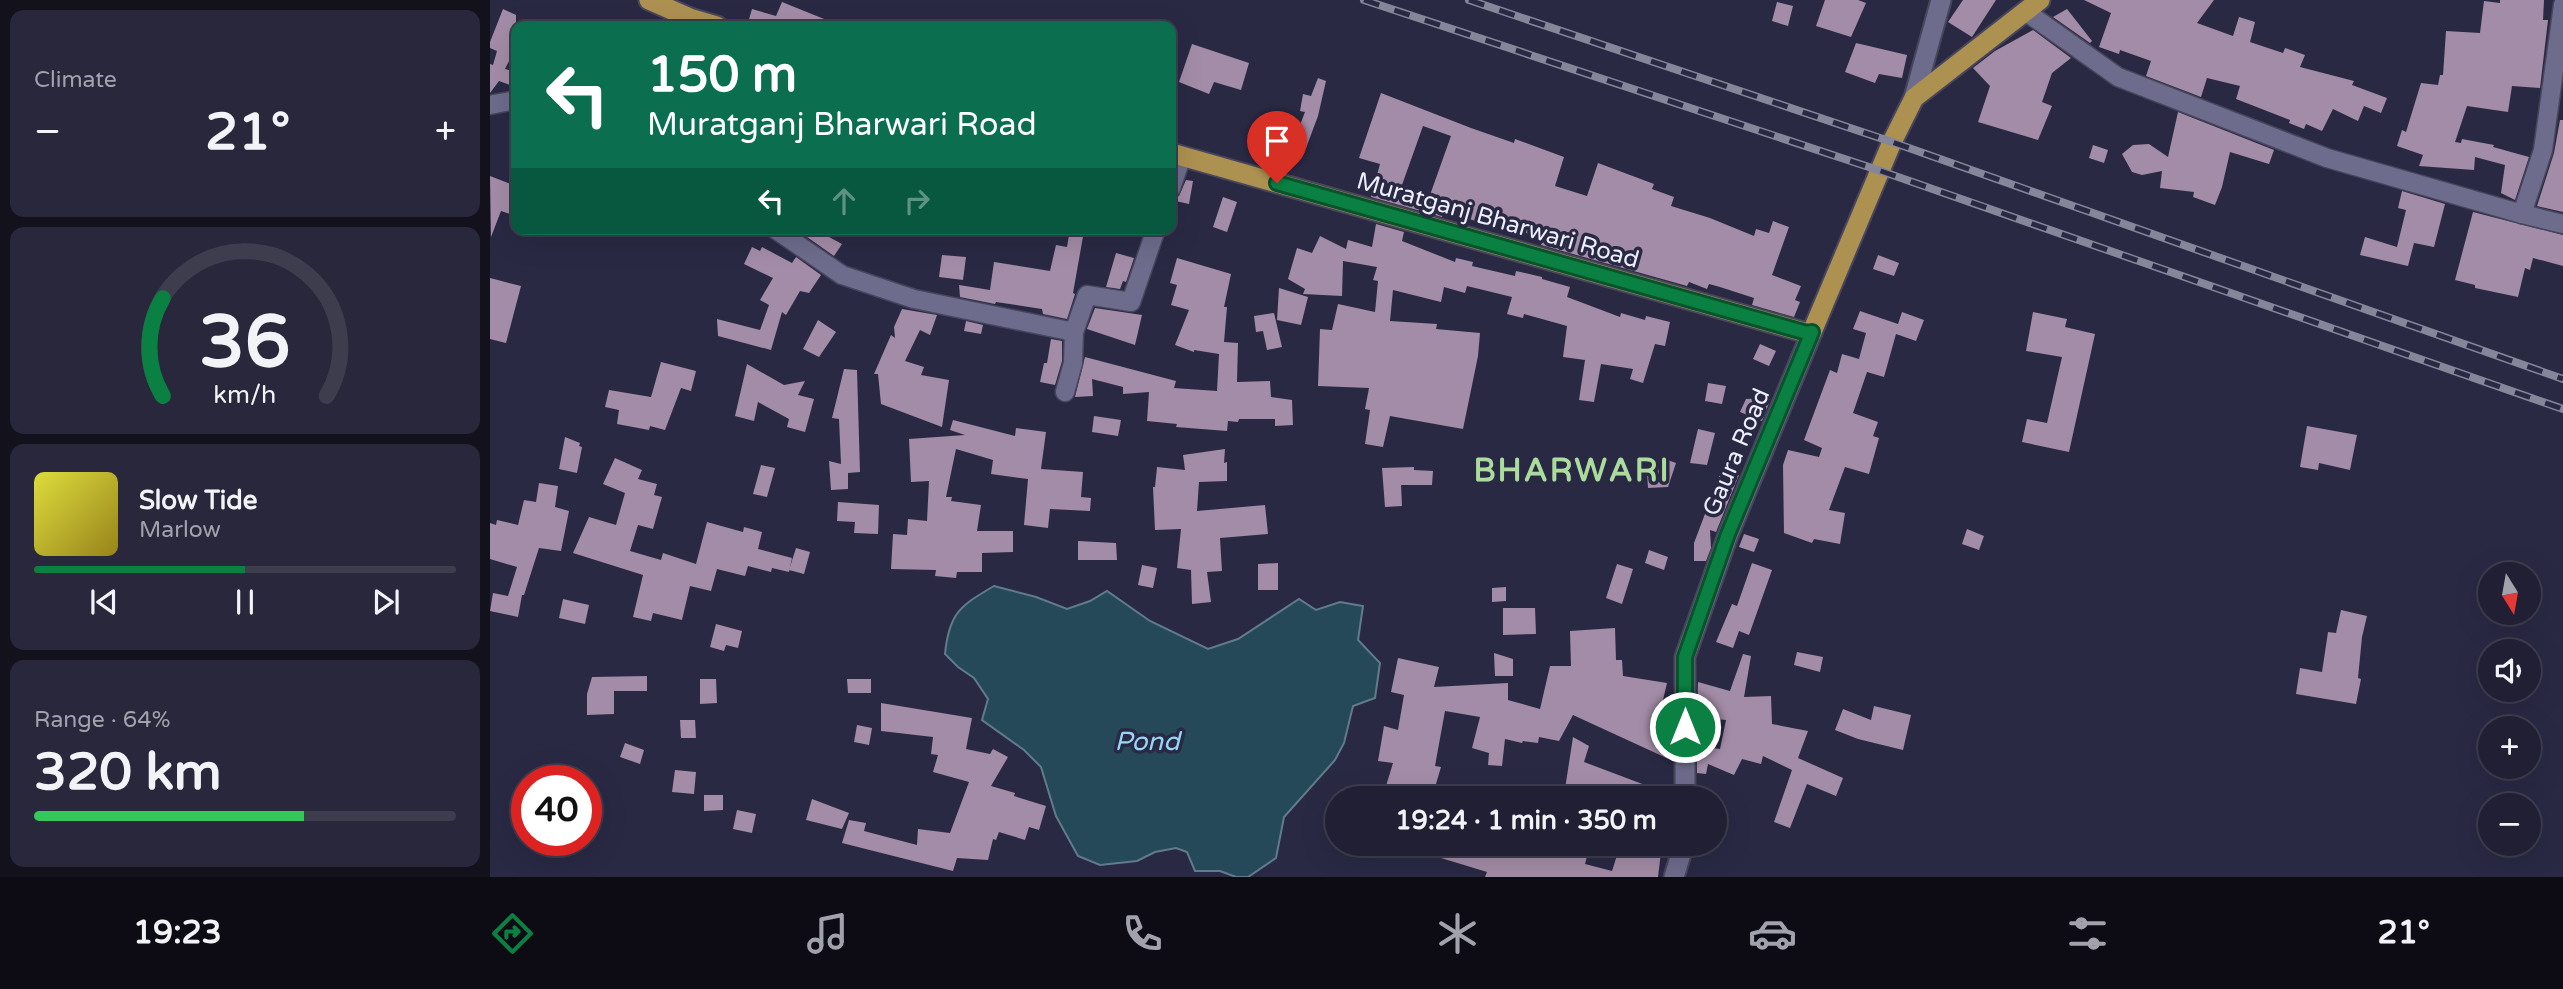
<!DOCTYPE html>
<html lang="en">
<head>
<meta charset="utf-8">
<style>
  body { margin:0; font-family:"Varela Round",sans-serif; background:#28273b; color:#f1f3f6; height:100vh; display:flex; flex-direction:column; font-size:26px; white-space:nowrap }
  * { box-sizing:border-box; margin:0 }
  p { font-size:23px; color:#a2a2ac }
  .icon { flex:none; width:38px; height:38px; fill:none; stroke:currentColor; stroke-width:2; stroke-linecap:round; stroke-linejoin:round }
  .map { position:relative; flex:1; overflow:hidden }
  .drawer { display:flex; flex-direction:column; gap:10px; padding:10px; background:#12111c; width:490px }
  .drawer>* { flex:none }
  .banner { position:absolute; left:21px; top:21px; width:665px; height:214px; border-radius:14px; box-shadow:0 7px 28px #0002,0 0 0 2px #3d3d4e; background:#0b6e4f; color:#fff; overflow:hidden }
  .needle { width:46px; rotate:169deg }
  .controls { position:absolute; left:1988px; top:562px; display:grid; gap:14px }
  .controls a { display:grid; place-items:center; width:63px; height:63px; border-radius:50%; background:#201f33; box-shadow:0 7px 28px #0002,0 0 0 2px #3d3d4e; font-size:35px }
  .speed { position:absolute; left:21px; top:765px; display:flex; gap:14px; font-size:35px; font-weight:700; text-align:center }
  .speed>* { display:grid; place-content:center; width:91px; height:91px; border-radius:50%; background:#201f33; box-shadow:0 7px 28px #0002,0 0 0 2px #3d3d4e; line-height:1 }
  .speed .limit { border:10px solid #d22; background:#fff; color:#111 }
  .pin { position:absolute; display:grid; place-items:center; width:60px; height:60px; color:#fff; margin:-72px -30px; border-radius:50% 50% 50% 0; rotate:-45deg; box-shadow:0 0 7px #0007 }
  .pin .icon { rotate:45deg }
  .me { position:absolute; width:77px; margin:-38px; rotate:0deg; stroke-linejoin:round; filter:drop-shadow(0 0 5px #0008) }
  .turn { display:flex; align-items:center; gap:24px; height:147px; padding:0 21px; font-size:32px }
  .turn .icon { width:91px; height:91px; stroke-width:2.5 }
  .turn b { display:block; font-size:49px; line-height:60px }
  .lanes { display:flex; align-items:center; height:66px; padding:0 21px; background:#0003; justify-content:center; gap:35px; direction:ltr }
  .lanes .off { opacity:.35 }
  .big { font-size:52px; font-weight:800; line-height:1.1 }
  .drawer .widget { flex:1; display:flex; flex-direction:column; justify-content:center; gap:10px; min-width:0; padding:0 24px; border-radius:14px; background:#28273b }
  .drawer .dial { align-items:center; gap:0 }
  .dial svg { height:182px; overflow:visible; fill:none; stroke:#3d3d4e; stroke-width:7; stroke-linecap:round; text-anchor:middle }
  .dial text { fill:#f1f3f6; stroke:none }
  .song { display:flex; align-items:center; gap:21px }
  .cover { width:84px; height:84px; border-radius:10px; background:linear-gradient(135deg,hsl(60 70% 55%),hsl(50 70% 35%)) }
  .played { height:7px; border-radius:4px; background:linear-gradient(90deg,#0b8043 50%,#3d3d4e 50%) }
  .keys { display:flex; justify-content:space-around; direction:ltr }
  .heat { display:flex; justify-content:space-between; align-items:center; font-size:38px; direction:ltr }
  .charge { height:10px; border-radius:5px; background:linear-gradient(90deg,#34c759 64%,#3d3d4e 0) }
  .trip { position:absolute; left:835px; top:786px; width:402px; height:70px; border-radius:35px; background:#201f33; box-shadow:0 7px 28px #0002,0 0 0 2px #3d3d4e; font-weight:800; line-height:70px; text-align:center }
  .tabs { display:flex; height:112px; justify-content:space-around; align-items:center; background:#0d0c14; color:#a2a2ac }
  .tabs .icon { width:49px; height:49px }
  .tabs .on { color:#0b8043 }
  .tabs b { font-size:32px; color:#f1f3f6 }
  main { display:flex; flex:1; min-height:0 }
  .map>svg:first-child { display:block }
  .water { fill:#254959; stroke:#617b8a; stroke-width:2 }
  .building { fill:#a38ca7; fill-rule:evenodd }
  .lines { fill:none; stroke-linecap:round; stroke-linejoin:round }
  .minor-casing { stroke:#48465c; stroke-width:21 }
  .tertiary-casing { stroke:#48465c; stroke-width:23 }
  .primary-casing { stroke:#48465c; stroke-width:23 }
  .minor { stroke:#6d6c8c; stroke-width:18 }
  .tertiary { stroke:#6d6c8c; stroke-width:19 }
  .primary { stroke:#ad9151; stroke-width:19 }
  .rail-casing { stroke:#86869b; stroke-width:8 }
  .rail { stroke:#2a2944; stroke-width:5; stroke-dasharray:16; stroke-linecap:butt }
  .route-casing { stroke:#07532c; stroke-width:18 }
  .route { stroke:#0b8043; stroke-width:12 }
  .labels { text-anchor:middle; stroke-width:7; stroke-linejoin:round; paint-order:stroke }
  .street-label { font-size:24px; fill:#eeeffd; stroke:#2a2944 }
  .water-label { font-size:26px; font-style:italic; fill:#95d7f6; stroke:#2a2944 }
  .district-label { font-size:32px; font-weight:bold; letter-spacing:2px; fill:#abdc9d; stroke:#2a2944 }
</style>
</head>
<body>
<main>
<section class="drawer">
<div class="widget"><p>Climate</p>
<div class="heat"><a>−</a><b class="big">21°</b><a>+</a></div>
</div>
<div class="widget dial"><svg viewBox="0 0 100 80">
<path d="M14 69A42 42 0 1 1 86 69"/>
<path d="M14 69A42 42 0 0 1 14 26" stroke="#0b8043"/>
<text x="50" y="56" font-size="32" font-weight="700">36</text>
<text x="50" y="72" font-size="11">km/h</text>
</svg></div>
<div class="widget">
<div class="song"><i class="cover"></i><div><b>Slow Tide</b><p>Marlow</p></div></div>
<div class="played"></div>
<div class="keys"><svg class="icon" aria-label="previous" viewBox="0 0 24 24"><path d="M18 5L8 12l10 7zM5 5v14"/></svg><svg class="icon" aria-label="pause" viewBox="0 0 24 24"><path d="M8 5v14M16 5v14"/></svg><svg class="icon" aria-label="next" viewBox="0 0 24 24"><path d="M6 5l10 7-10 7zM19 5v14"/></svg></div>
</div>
<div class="widget"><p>Range · 64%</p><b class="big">320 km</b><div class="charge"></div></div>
</section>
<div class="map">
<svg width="2073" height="877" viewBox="0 0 2073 877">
  <rect width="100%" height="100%" fill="#2a2944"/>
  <path class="water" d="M504,586L546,597L577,609L600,601L617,591L660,621L718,649L748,639L809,599L826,610L850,602L873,606L868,640L890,663L885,698L863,706L854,743L845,760L794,817L786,858L758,877H746L730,871H705L697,852L686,848L665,852L647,861L610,865L588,856L566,816L551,767L534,750L492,720L498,699L484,678L468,667L455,654C459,613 470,606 504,586Z"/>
  <g class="building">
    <path d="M1335,0H1368L1376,3L1361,37L1326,26Z"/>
    <path d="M1473,0H1506L1482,37L1458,22Z"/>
    <path d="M1594,0H1724L1707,23L1743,36L1749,17L1765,22L1760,42L1793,53L1795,48L1815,55L1810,67L1864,81L1862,85L1897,98L1891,113L1874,106L1868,121L1843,109L1832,131L1816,124L1814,129L1799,123L1800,120L1746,99L1750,86L1717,78L1711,97L1656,76L1661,61L1630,50L1629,54L1609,47L1621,13Z"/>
    <path d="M2010,0H2054L2053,20H2058L2050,88L2022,86L2018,112L1977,106L1965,142L1971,143L1972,139L2004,145L2003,147L2039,157L2025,200L2011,193L2015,165L1985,157L1984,170L1929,166L1933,155L1907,146L1912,130L1916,132L1931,83L1948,85L1950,75H1953L1956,31L1990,33L1994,1L2010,3Z"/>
    <path d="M292,2L349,25V26H257L262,9L286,16Z"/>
    <path d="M1287,2L1303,6L1298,26L1282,21Z"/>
    <path d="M13,9L26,15V47L15,69L26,72V87L9,81L0,93V64L3,65L7,51L0,48V42Z"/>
    <path d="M1577,9L1602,41L1600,43L1563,17Z"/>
    <path d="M1543,30L1581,58L1562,73L1552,102L1562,106L1548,140L1488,122L1500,86L1483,68L1505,51Z"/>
    <path d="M1366,43L1417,55L1412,78L1389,74L1385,83L1355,72Z"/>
    <path d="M702,44L759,63L751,90L724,82L719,94L689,82Z"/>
    <path d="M828,78L836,81L828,116L816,148L803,143L815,112L810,111L813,94L821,96Z"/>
    <path d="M891,93L981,128L1024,143L1025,139L1074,157L1065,186L1097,196L1108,163L1164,184L1162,189L1184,197L1181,206L1220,218L1264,236L1266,229L1279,233L1283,221L1299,227L1282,275L1311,286L1305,300L1310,302L1304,317L1262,305L1264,298L1230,287L1219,284L1217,289L1199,282L1197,286L1051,245L1053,238L1023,229L1022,231L996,221L995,224L954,211L952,217L881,197L890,164L869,158ZM933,126L961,136L940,195L912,185Z"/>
    <path d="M1688,112L1784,150L1779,164L1740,152L1732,187L1725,205L1703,197L1704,192L1670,188L1672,171L1652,175L1642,172L1632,154L1643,145L1659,144L1678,157Z"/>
    <path d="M2070,120H2073V212L2047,206L2064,153Z"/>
    <path d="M786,137L803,144L797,160L780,154Z"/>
    <path d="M1603,145L1618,150L1614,163L1599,158Z"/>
    <path d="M0,176L26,186V216L11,211L1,237Z"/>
    <path d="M696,180L703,181L699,204L681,200L689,196Z"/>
    <path d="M1912,191L1955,204L1944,247L1924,243L1918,266L1870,255L1875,237L1907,247L1916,210L1908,208Z"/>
    <path d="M733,197L747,202L737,232L723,227Z"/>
    <path d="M1983,212L2073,235V266L2043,258L2040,270L2035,268L2028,297L1985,288V285L1965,280Z"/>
    <path d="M886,224L914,232L912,241L965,262L966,258L983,262L982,266L1025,276L1026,271L1052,277V279L1080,287L1077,297L1130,317L1131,313L1155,320L1156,316L1180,322L1175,346L1165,344L1153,383L1140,379L1143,369L1111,364L1104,402L1089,400L1095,360L1073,357L1077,326L1034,314L1033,318L1017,314L1022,297L977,286L975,293L954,287L951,302L903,290L900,321L947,324L946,329L990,333L988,356L973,429L900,416L893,447L875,444L880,410L875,409L879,388L828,386L830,329L842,330L848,304L885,312L888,281L883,280L887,267L853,261L852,296L813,294L815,289L798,279L807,248L822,253L830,236L856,249L858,240L882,247Z"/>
    <path d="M321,229H342L339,237L352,244L344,256L317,237Z"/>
    <path d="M580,229L594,231L583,293L585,294L577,319L553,314L552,309L506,302L505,304L470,297L469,285L500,290L504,262L560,271L566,245L577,247Z"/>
    <path d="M262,247L270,251L272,247L302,263L306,257L331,275L319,293L310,291L296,315L292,312L281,350L228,336L227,319L270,330L279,305L270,300L283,278L254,264Z"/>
    <path d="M626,253L644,258L636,282L633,281L630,289L616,287Z"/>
    <path d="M452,255L476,257L473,280L449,277Z"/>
    <path d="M1388,255L1409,263L1404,276L1383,269Z"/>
    <path d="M687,258L741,274L734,307H737L734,342L748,343L747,382L780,381L781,397L802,400L803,425L785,426V419H749L748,422L738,421L737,431L686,427L687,424L657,421L659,392L633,394V387L602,379L603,396L585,397L595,357L686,381L684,388L727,391L729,354L704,350V352L685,345L699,310L681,305L687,285L680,283Z"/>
    <path d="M0,278L31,286L16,343L0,339Z"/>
    <path d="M789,288L818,297L811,325L787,320Z"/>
    <path d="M605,308L652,315L645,345L597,329Z"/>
    <path d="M412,309L447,315L440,335L430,330L415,361L434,367L431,375L459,380L452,427L391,404L388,374H384L401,335L405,338L404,327Z"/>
    <path d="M1370,311L1408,324L1412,312L1434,320L1426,341L1406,334L1394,377L1377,372L1363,413L1388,422L1383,436L1389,438L1379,474L1355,467L1339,510L1355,513L1350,544L1324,539L1322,543L1294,533L1293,465L1298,450L1329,457L1332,448L1314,440L1340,370L1347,373L1352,354L1369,359L1376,333L1363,329Z"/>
    <path d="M1543,312L1577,319L1575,327L1605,334L1579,452L1532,442L1537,419L1557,423L1572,357L1536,351Z"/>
    <path d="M784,313L792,347L777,350L773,331L766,332L764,316Z"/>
    <path d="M328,320L346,332L329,357L313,349Z"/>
    <path d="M476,321L493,325L491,334L474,331Z"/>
    <path d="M561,339L572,341V361L565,385L550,382L554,363H557Z"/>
    <path d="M1270,344L1286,351L1279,366L1263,359Z"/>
    <path d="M171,362L206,371L201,391L191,388L175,430L160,426L159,430L127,424L129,410L115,407L119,390L161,397Z"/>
    <path d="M257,364L294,385L315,381L308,395L324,399L315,432L297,427L299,419L268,402L264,421L245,416Z"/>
    <path d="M354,369L367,370L370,472L358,473V489L341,490L339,461L351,464L349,419L342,418Z"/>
    <path d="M1218,383L1236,386L1232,404L1215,401Z"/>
    <path d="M1281,398L1272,421L1250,412L1256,399Z"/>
    <path d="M604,416L631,420L628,436L602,432Z"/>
    <path d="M463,420L525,436L526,428L556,432L551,469L593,472L591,497L601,498L600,511L560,509L558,528L534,525L538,479L501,474L503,460L466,449L456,497H462L461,501L491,505L487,531H523V552L492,553V572H467L466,578L445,576L446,570L401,569L403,534L417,535L418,519L437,521L439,481L421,482L419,439L475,435L460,430Z"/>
    <path d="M1817,426L1867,435L1860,470L1829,463L1828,470L1810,467Z"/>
    <path d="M1208,429L1225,433L1217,465L1200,463Z"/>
    <path d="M75,437L90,443L89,446L92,447L87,473L69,469Z"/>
    <path d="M735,449L734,463L737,462V481L709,482L707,511L775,505L778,534L730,538L732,571L717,572L721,602L702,604L701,570L687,568L691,529L665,530L663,487H665L667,467L695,470L693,455Z"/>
    <path d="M125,458L152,470L148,479L167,484L164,495L172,497L163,529L148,525L140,551L171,560L173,553L206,564L217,522L253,532L254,527L272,532L268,549L302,558L299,572L282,568L281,572L258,566L255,576L227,569L221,591L200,586L192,620L163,613L161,621L143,617L153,575L83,553L99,517L126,525L135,493L113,484Z"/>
    <path d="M1172,458L1186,463L1178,487L1158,488L1157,472L1168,471Z"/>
    <path d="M271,465L285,468L277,497L263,494Z"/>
    <path d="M924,467V470L943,471L942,485H911L912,506L895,507L892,468Z"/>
    <path d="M1232,469L1249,475L1226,532L1220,530L1221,548L1216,561H1204V543Z"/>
    <path d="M49,483L68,486L65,507L79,511L71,551L49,548L34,595H32L28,617L0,611L3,593L18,596L27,567L0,559V523L6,525L7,520L28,525L34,500L46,502Z"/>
    <path d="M348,502L389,505L388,534L364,533L365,522L347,521Z"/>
    <path d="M1477,529L1494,536L1489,550L1472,544Z"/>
    <path d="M1254,534L1269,539L1264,552L1249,547Z"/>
    <path d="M588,541L626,543L627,560H588Z"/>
    <path d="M306,548L320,552L314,574L299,570Z"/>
    <path d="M1159,550L1178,557L1174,570L1155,563Z"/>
    <path d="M788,563V590H768V564Z"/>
    <path d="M1262,563L1282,570L1259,635L1249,631L1243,648L1226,642L1242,604L1247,606Z"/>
    <path d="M1127,564L1143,569L1132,604L1116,598Z"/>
    <path d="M652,565L667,568L663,588L648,585Z"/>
    <path d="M1016,587V601L1002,602V588Z"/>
    <path d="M73,599L99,605L95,624L69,618Z"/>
    <path d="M1013,608H1045L1046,634L1013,635Z"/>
    <path d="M1851,610L1877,616L1872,637L1868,678L1871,679L1866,704L1806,694L1810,668L1832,672L1838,632L1846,633Z"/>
    <path d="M226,624L252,631L248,648L236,645L234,651L220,647Z"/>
    <path d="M1125,628L1126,660H1132L1133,676L1177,683L1173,700L1180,701L1174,729L1181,730L1179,742H1183V761L1083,715L1069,741L1049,737L1048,743L1033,741L1032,743L1015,739L1012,766L998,765L999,753L982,748L990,717L955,711L945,766L951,767L943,794L923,788L922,793L896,786L903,763L888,761L894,726L908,730L914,695L901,692L908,658L949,667L944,687L1018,683V700L1050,709L1060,666H1081L1080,631Z"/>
    <path d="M1307,652L1333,657L1330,672L1304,665Z"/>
    <path d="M1004,653L1023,659V676H1005Z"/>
    <path d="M1253,654L1261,656L1254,697L1281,696L1282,724L1318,731L1308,758L1353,778L1346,796L1317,784L1300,828L1284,822L1302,770L1273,756L1271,764L1252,759L1244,775L1218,764L1216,774L1207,773V746L1230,749L1236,720L1207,717L1208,682L1240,691Z"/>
    <path d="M157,676V691H124V714L97,715V694L102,677Z"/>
    <path d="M210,679H226L227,703L210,704Z"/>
    <path d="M357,679H381V693H358Z"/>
    <path d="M391,703L482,718L476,749L500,754L503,749L518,757L501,786L525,793L524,796L556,806L549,830L539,827L535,840L509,832L506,840L503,839L498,860L467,858L463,871L352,843L359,820L376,823L374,831L427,845L428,829L460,833L479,782L443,772L448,755L441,754L443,737L391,731Z"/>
    <path d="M1384,706L1421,715L1413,750L1368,739L1345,730L1353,709L1381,720Z"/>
    <path d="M190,720H205L206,738H191Z"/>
    <path d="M367,725L382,728L379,745L364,742Z"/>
    <path d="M1083,737L1099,746L1094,762L1155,785L1150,798L1122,789L1119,798H1103L1102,793L1075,789Z"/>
    <path d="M135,743L154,750L150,764L130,757Z"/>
    <path d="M185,770L206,772L204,794L182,792Z"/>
    <path d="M214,795H233V810L214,811Z"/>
    <path d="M322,799L359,813L352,829L316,820Z"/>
    <path d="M247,810L266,814L262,833L243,829Z"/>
    <path d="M956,844L980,850L981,844H1077L1099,849L1095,864L1122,871L1129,849L1151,851L1152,844H1172L1168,877H995L997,872L951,858Z"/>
  </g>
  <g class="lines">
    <g class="minor-casing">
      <g id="minor">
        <path d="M1535,11L1628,77L1837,158L2032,214L2073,224"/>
        <path d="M0,105L26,100"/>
        <path d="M681,188L692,156"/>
        <path d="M2032,214L2053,150L2073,5"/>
        <path d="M285,229L352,275L424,299L584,332"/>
        <path d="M575,392L583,363L584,332L597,295L641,302L666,229"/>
      </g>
    </g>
    <g class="tertiary-casing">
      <g id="tertiary">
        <path d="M1424,98L1451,0"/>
        <path d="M1195,798V657L1238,535L1322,332"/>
        <path d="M1184,877L1194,844"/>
      </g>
    </g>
    <g class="primary-casing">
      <g id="primary">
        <path d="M159,0L200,18L227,26"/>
        <path d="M681,153L1317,333L1322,332L1402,142L1424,98L1550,0"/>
      </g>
    </g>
    <use href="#minor" class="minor"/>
    <use href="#tertiary" class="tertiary"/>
    <use href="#primary" class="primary"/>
    <g class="rail-casing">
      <g id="rail">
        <path d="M874,0L1391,171L2073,409"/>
        <path d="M979,0L1402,142L2073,379"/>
      </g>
    </g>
    <use href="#rail" class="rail"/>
  </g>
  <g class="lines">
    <g class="route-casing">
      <path id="route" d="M787,183L1317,333L1322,332L1238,534L1195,657V727"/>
    </g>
    <use href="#route" class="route"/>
  </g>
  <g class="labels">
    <g class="street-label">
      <text transform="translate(1008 220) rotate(16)" y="8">Muratganj Bharwari Road</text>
      <text transform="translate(1246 452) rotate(-67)" y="8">Gaura Road</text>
    </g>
    <g class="water-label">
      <text x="657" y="750">Pond</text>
    </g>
    <g class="district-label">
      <text x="1082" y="481">BHARWARI</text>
    </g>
  </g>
</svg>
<div class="controls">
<a><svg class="needle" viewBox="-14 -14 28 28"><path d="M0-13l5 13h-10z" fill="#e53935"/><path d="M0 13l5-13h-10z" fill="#a2a2ac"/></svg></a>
<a><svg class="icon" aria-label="sound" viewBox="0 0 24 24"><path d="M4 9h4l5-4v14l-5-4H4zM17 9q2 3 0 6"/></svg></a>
<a>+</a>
<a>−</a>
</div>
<div class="speed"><div class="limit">40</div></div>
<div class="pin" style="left:787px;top:183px;background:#d93025"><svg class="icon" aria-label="arrive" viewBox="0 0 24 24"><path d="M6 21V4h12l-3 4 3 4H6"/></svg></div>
<svg class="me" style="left:1195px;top:727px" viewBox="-20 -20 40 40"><circle r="17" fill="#0b8043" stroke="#fff" stroke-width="3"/><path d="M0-11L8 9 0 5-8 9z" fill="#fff"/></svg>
<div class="trip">19:24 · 1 min · 350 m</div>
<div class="banner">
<div class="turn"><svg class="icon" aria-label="left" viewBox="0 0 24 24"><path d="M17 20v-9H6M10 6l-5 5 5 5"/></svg><div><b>150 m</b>Muratganj Bharwari Road</div></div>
<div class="lanes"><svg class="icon" aria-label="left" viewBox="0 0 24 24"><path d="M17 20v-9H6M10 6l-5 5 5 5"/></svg><svg class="icon off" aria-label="ahead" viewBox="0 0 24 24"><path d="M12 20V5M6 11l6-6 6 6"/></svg><svg class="icon off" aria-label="right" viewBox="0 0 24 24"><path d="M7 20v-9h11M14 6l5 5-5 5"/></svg></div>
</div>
</div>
</main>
<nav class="tabs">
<b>19:23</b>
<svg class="icon on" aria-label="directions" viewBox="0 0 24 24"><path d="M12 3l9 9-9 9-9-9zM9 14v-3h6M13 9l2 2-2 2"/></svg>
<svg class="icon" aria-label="music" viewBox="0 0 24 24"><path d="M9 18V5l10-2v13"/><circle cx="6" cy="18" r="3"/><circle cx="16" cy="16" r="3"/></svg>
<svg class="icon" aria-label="phone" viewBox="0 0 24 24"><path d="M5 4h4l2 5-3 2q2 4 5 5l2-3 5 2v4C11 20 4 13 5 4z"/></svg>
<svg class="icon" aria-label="climate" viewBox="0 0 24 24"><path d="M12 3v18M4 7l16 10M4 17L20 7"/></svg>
<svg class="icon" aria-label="car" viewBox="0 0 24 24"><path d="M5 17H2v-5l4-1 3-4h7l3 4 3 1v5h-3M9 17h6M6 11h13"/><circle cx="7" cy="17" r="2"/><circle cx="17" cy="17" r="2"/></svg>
<svg class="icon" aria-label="filters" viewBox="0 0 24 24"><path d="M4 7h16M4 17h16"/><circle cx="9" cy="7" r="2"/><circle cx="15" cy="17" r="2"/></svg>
<b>21°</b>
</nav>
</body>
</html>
